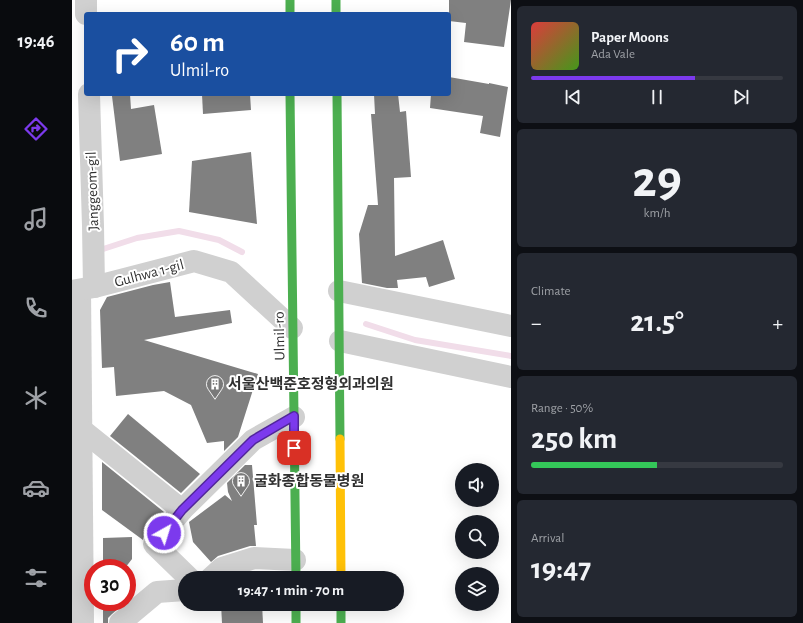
<!DOCTYPE html>
<html lang="en">
<head>
<meta charset="utf-8">
<style>
  body { margin:0; font-family:"Alegreya Sans","Noto Sans KR",sans-serif; background:#242831; color:#f1f3f6; height:100vh; display:flex; flex-direction:column; font-size:15px; white-space:nowrap }
  * { box-sizing:border-box; margin:0 }
  p { font-size:13px; color:#9ea1a6 }
  .icon { flex:none; width:22px; height:22px; fill:none; stroke:currentColor; stroke-width:2; stroke-linecap:round; stroke-linejoin:round }
  .map { position:relative; flex:1; overflow:hidden }
  .details { display:flex; flex-direction:column; gap:6px; padding:6px; background:#0d0f14; width:292px }
  .details>* { flex:none }
  .top-card { position:absolute; left:12px; top:12px; width:367px; height:84px; border-radius:4px; box-shadow:0 4px 16px #0002; background:#1a4fa0; color:#fff; overflow:hidden }
  .buttons { position:absolute; left:383px; top:463px; display:grid; gap:8px }
  .buttons a { display:grid; place-items:center; width:44px; height:44px; border-radius:50%; background:#171b24; box-shadow:0 4px 16px #0002; font-size:20px }
  .speed { position:absolute; left:12px; top:559px; display:flex; gap:8px; font-size:20px; font-weight:700; text-align:center }
  .speed>* { display:grid; place-content:center; width:52px; height:52px; border-radius:50%; background:#171b24; box-shadow:0 4px 16px #0002; line-height:1 }
  .speed .limit { border:6px solid #d22; background:#fff; color:#111 }
  .pin { position:absolute; display:grid; place-items:center; width:34px; height:34px; color:#fff; margin:-17px; border-radius:8px; box-shadow:0 2px 6px #0006 }
  .me { position:absolute; width:44px; margin:-22px; rotate:39deg; stroke-linejoin:round; filter:drop-shadow(0 0 3px #0008) }
  .turn { display:flex; align-items:center; gap:14px; height:84px; padding:0 20px; font-size:18px }
  .turn .icon { width:52px; height:52px; stroke-width:2.5 }
  .turn b { display:block; font-size:28px; line-height:34px }
  .big { font-size:30px; font-weight:600; line-height:1.1 }
  .details .widget { flex:1; display:flex; flex-direction:column; justify-content:center; gap:6px; min-width:0; padding:0 14px; border-radius:6px; background:#242831 }
  .details .dial { align-items:center; gap:0 }
  .dial b { font-size:52px; line-height:1 }
  .song { display:flex; align-items:center; gap:12px }
  .cover { width:48px; height:48px; border-radius:6px; background:linear-gradient(135deg,hsl(0 70% 55%),hsl(100 70% 35%)) }
  .played { height:4px; border-radius:2px; background:linear-gradient(90deg,#7c3aed 65%,#363941 65%) }
  .keys { display:flex; justify-content:space-around; direction:ltr }
  .heat { display:flex; justify-content:space-between; align-items:center; font-size:22px; direction:ltr }
  .charge { height:6px; border-radius:3px; background:linear-gradient(90deg,#34c759 50%,#363941 0) }
  .trip { position:absolute; left:106px; top:571px; width:226px; height:40px; border-radius:20px; background:#171b24; box-shadow:0 4px 16px #0002; font-weight:600; line-height:40px; text-align:center }
  main { display:flex; flex:1; min-height:0 }
  .dock { display:flex; flex-direction:column; width:72px; justify-content:space-around; align-items:center; background:#090b0e; color:#9ea1a6 }
  .dock .icon { width:28px; height:28px }
  .dock .current { color:#7c3aed }
  .dock b { font-size:18px; color:#f1f3f6 }
  .map>svg:first-child { display:block }
  .lines { fill:none; stroke-linecap:round; stroke-linejoin:round }
  .stream { stroke:#f1dde9; stroke-width:6 }
  .building { fill:#808080 }
  .street { stroke:#d0d0d0; stroke-width:22 }
  .fast { stroke:#4caf50; stroke-width:9 }
  .slow { stroke:#ffc107; stroke-width:9 }
  .route-casing { stroke:#51269a; stroke-width:10 }
  .route { stroke:#7c3aed; stroke-width:7 }
  .labels { text-anchor:middle; stroke-width:4; stroke-linejoin:round; paint-order:stroke }
  .street-label { font-size:15px; fill:#313131; stroke:#fff }
  .poi-label { font-size:15px; font-weight:bold; fill:#313131; stroke:#fff; text-anchor:start }
</style>
</head>
<body>
<main>
<nav class="dock">
<b>19:46</b>
<svg class="icon current" aria-label="directions" viewBox="0 0 24 24"><path d="M12 3l9 9-9 9-9-9zM9 14v-3h6M13 9l2 2-2 2"/></svg>
<svg class="icon" aria-label="music" viewBox="0 0 24 24"><path d="M9 18V5l10-2v13"/><circle cx="6" cy="18" r="3"/><circle cx="16" cy="16" r="3"/></svg>
<svg class="icon" aria-label="phone" viewBox="0 0 24 24"><path d="M5 4h4l2 5-3 2q2 4 5 5l2-3 5 2v4C11 20 4 13 5 4z"/></svg>
<svg class="icon" aria-label="climate" viewBox="0 0 24 24"><path d="M12 3v18M4 7l16 10M4 17L20 7"/></svg>
<svg class="icon" aria-label="car" viewBox="0 0 24 24"><path d="M5 17H2v-5l4-1 3-4h7l3 4 3 1v5h-3M9 17h6M6 11h13"/><circle cx="7" cy="17" r="2"/><circle cx="17" cy="17" r="2"/></svg>
<svg class="icon" aria-label="filters" viewBox="0 0 24 24"><path d="M4 7h16M4 17h16"/><circle cx="9" cy="7" r="2"/><circle cx="15" cy="17" r="2"/></svg>
</nav>
<div class="map">
<svg width="439" height="623" viewBox="0 0 439 623">
  <rect width="100%" height="100%" fill="#fff"/>
  <g class="lines">
    <g class="stream">
      <path d="M25,251L65,238L107,231L147,240L170,252"/>
      <path d="M294,324L343,340L439,356"/>
    </g>
  </g>
  <g class="building">
    <path d="M377,0H439L432,47L392,42L394,23L377,21Z"/>
    <path d="M377,77L417,84V83L436,87L428,137L408,133L411,116L358,108L359,94H377Z"/>
    <path d="M54,94H58L59,109L82,105L90,154L48,161L40,96Z"/>
    <path d="M130,94H178L179,110L131,114Z"/>
    <path d="M302,94H326L328,112L334,111L339,177L322,178L323,256L371,240L383,279L357,287L354,277L325,280L326,288H315L290,283L287,234L296,205H306L299,114H303Z"/>
    <path d="M179,152L185,224L117,212L120,161Z"/>
    <path d="M98,282L103,317L158,310L160,323L72,340L186,374L166,437L152,451V441L135,443L119,405L92,391L44,396L42,367L30,368L28,310L35,297L81,285Z"/>
    <path d="M56,414L128,474L109,493L38,436Z"/>
    <path d="M30,462L92,512L72,536L71,540L30,510Z"/>
    <path d="M173,465H180L185,525H182L184,546H178L146,556L139,562L121,542L117,522L153,495L160,501L156,492L155,483Z"/>
    <path d="M60,537V559L53,568H31V538Z"/>
    <path d="M184,571H186L187,573H188L189,578H160Z"/>
    <path d="M31,602H54L40,614L36,618V623H31Z"/>
    <path d="M149,604H190L191,623H150Z"/>
  </g>
  <g class="lines">
    <g class="street">
      <path d="M14,0V14"/>
      <path d="M17,94L21,226L22,287"/>
      <path d="M8,290L11,623"/>
      <path d="M0,291L22,287L122,261L159,272L220,328"/>
      <path d="M267,291L439,326"/>
      <path d="M268,341L439,377"/>
      <path d="M9,429L110,510L181,440L222,417"/>
      <path d="M110,510L82,544L117,578"/>
      <path d="M139,578L150,568L182,558L223,560"/>
      <path d="M48,623L85,592L113,590"/>
    </g>
    <g class="fast">
      <path d="M218,0V14"/>
      <path d="M264,0V14"/>
      <path d="M218,94L224,578"/>
      <path d="M265,94L268,439"/>
      <path d="M224,604V623"/>
      <path d="M269,604V623"/>
    </g>
    <path class="slow" d="M268,439L269,578"/>
  </g>
  <g class="lines">
    <g class="route-casing">
      <path id="route" d="M92,533L110,510L181,440L222,416V448"/>
    </g>
    <use href="#route" class="route"/>
  </g>
  <defs>
    <g id="building-pin" transform="scale(0.9)"><path d="M0 17L-7.5 6A9.5 9.5 0 1 1 7.5 6Z" fill="#797979" stroke="#fff"/><path d="M-4-6H4V6H1V3H-1V6H-4ZM-2.5-4.3h1.7v1.8h-1.7ZM.8-4.3h1.7v1.8H.8ZM-2.5-1h1.7V.8h-1.7ZM.8-1h1.7V.8H.8Z" fill="#fff"/></g>
  </defs>
  <g fill-rule="evenodd">
    <use href="#building-pin" x="143" y="384"/>
    <use href="#building-pin" x="169" y="481"/>
  </g>
  <g class="labels">
    <g class="street-label">
      <text transform="translate(20 191) rotate(-92)" y="5">Janggeom-gil</text>
      <text transform="translate(77 273) rotate(-15)" y="5">Gulhwa 1-gil</text>
      <text transform="translate(207 336) rotate(-91)" y="5">Ulmil-ro</text>
    </g>
    <g class="poi-label">
      <text x="156" y="389">서울산백준호정형외과의원</text>
      <text x="182" y="486">굴화종합동물병원</text>
    </g>
  </g>
</svg>
<div class="buttons">
<a><svg class="icon" aria-label="sound" viewBox="0 0 24 24"><path d="M4 9h4l5-4v14l-5-4H4zM17 9q2 3 0 6"/></svg></a>
<a><svg class="icon" aria-label="search" viewBox="0 0 24 24"><circle cx="10" cy="10" r="6"/><path d="M15 15l6 6"/></svg></a>
<a><svg class="icon" aria-label="layers" viewBox="0 0 24 24"><path d="M12 4l9 5-9 5-9-5zM3 14l9 5 9-5"/></svg></a>
</div>
<div class="speed"><div class="limit">30</div></div>
<div class="pin" style="left:222px;top:448px;background:#d93025"><svg class="icon" aria-label="arrive" viewBox="0 0 24 24"><path d="M6 21V4h12l-3 4 3 4H6"/></svg></div>
<svg class="me" style="left:92px;top:533px" viewBox="-20 -20 40 40"><circle r="17" fill="#7c3aed" stroke="#fff" stroke-width="3"/><path d="M0-11L8 9 0 5-8 9z" fill="#fff"/></svg>
<div class="trip">19:47 · 1 min · 70 m</div>
<div class="top-card">
<div class="turn"><svg class="icon" aria-label="right" viewBox="0 0 24 24"><path d="M7 20v-9h11M14 6l5 5-5 5"/></svg><div><b>60 m</b>Ulmil-ro</div></div>
</div>
</div>
<section class="details">
<div class="widget">
<div class="song"><i class="cover"></i><div><b>Paper Moons</b><p>Ada Vale</p></div></div>
<div class="played"></div>
<div class="keys"><svg class="icon" aria-label="previous" viewBox="0 0 24 24"><path d="M18 5L8 12l10 7zM5 5v14"/></svg><svg class="icon" aria-label="pause" viewBox="0 0 24 24"><path d="M8 5v14M16 5v14"/></svg><svg class="icon" aria-label="next" viewBox="0 0 24 24"><path d="M6 5l10 7-10 7zM19 5v14"/></svg></div>
</div>
<div class="widget dial"><b>29</b><p>km/h</p></div>
<div class="widget"><p>Climate</p>
<div class="heat"><a>−</a><b class="big">21.5°</b><a>+</a></div>
</div>
<div class="widget"><p>Range · 50%</p><b class="big">250 km</b><div class="charge"></div></div>
<div class="widget"><p>Arrival</p><b class="big">19:47</b></div>
</section>
</main>
</body>
</html>
